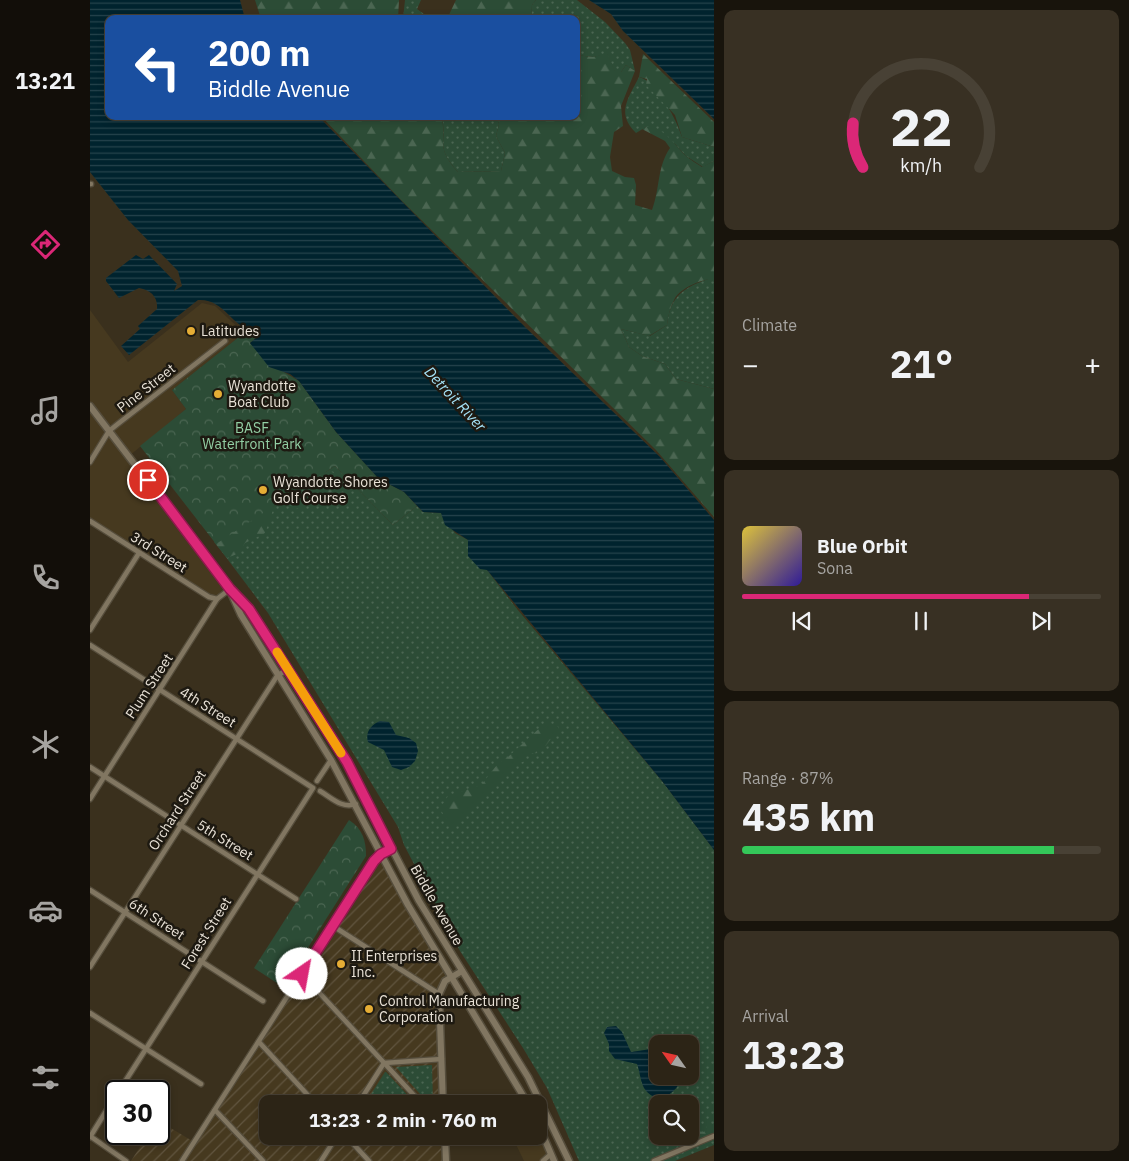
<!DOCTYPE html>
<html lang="en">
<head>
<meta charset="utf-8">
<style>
  body { margin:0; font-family:"IBM Plex Sans",sans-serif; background:#383023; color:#f1f3f6; height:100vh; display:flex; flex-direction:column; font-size:19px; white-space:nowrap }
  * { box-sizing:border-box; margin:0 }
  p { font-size:16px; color:#a6a4a1 }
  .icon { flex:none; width:28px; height:28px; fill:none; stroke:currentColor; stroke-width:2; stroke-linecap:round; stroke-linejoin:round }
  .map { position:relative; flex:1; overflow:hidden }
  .drawer { display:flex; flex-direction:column; gap:10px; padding:10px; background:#18140c; width:415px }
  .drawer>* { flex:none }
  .hud { position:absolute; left:15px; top:15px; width:475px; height:105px; border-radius:10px; box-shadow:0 2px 8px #0003,0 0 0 1px #484135; background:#1a4fa0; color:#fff; overflow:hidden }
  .needle { width:32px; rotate:304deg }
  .controls { position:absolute; left:559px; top:1035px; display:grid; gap:10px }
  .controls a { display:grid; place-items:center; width:50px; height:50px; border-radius:10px; background:#2c2416; box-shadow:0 2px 8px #0003,0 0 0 1px #484135; font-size:25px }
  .speed { position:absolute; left:15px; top:1080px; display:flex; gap:10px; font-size:25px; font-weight:700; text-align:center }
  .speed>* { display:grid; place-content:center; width:65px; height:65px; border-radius:50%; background:#2c2416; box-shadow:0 2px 8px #0003,0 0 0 1px #484135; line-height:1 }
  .speed .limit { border:2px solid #111; border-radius:8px; background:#fff; color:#111 }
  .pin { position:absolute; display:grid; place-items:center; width:42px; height:42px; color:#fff; margin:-21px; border:2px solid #fff; border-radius:50%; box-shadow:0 1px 5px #0007 }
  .me { position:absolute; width:55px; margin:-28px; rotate:33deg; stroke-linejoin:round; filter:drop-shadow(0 0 4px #0008) }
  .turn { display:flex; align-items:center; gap:18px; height:105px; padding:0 20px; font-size:22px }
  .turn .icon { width:65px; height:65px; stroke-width:2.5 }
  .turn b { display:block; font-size:35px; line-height:42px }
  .big { font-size:38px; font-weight:700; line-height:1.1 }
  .drawer .tile { flex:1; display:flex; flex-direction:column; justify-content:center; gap:8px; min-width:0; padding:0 18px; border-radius:10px; background:#383023 }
  .drawer .dial { align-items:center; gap:0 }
  .dial svg { height:130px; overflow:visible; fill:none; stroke:#484135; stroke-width:7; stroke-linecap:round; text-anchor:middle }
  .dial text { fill:#f1f3f6; stroke:none }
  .song { display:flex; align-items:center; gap:15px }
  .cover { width:60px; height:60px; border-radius:8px; background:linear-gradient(135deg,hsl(50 70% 55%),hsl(250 70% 35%)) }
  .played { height:5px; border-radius:2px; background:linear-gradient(90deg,#db2777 80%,#484135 80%) }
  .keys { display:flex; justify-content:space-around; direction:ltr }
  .heat { display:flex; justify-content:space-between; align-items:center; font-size:28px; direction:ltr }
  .charge { height:8px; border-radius:4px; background:linear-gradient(90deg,#34c759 87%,#484135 0) }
  .trip { position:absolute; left:169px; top:1095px; width:288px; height:50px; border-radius:10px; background:#2c2416; box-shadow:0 2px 8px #0003,0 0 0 1px #484135; font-weight:700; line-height:50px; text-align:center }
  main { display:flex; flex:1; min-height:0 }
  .tabs { display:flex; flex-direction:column; width:90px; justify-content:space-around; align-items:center; background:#120e09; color:#a6a4a1 }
  .tabs .icon { width:35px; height:35px }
  .tabs .on { color:#db2777 }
  .tabs b { font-size:22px; color:#f1f3f6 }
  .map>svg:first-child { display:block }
  .built { fill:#46391f }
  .industrial { fill:url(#industrial-furrows) }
  .grass { fill:url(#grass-dots); fill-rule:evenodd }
  .forest { fill:url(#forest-firs) }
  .park { fill:url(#park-crowns) }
  .pitch { fill:#2c4c36 }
  .water { fill:url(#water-rules) }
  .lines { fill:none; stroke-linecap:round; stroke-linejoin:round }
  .street-casing { stroke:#554d3c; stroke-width:7 }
  .secondary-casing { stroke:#554d3c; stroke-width:9 }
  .street { stroke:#817661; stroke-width:4.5 }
  .secondary { stroke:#817661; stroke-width:6 }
  .route-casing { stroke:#8e194d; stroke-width:12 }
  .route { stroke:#db2777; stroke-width:9 }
  .slow { stroke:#f59e0b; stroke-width:9 }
  .poi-dot { fill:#e5ad35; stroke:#1d1911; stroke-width:2 }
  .labels { text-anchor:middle; stroke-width:5; stroke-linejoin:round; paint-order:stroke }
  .poi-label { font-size:14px; fill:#e9e2d7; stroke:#1d1911; text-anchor:start }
  .street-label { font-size:14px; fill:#e9e2d7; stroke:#1d1911 }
  .park-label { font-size:14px; fill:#93cfa4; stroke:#1d1911 }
  .water-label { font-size:15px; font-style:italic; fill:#a4e2f7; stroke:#1d1911 }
</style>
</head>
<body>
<main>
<nav class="tabs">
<b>13:21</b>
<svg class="icon on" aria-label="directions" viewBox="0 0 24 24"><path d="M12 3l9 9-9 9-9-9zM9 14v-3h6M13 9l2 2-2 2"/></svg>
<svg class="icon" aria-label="music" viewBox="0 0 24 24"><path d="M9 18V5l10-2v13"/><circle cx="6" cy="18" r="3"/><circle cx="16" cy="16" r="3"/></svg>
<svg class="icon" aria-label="phone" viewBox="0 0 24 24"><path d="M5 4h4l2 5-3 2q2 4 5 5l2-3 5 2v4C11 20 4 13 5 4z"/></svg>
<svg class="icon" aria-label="climate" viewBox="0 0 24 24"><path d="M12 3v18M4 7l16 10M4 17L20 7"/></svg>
<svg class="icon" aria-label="car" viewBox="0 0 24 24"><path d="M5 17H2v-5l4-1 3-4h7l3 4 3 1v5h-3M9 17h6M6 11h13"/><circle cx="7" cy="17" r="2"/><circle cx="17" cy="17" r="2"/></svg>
<svg class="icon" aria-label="filters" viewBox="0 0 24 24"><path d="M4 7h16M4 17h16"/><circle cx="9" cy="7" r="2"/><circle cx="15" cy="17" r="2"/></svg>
</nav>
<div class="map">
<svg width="624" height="1161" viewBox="0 0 624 1161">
  <defs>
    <pattern id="industrial-furrows" width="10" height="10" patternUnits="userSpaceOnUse" patternTransform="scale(1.25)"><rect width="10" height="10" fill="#46391f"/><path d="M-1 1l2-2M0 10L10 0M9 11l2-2" fill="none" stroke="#61553f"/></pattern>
    <pattern id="grass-dots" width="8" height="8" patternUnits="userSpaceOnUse" patternTransform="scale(1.25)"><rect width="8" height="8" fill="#2c4c36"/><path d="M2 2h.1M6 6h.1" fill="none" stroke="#4b6652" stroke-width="1.8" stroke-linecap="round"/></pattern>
    <pattern id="forest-firs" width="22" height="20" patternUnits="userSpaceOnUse" patternTransform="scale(1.25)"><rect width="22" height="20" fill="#2c4c36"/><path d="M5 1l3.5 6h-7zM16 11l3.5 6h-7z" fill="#4b6652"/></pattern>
    <pattern id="park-crowns" width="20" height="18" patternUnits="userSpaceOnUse" patternTransform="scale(1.25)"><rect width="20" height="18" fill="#2c4c36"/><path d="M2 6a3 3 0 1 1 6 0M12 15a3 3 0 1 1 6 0" fill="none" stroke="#4b6652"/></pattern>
    <pattern id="water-rules" width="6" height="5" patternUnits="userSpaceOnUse" patternTransform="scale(1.25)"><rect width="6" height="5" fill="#00232e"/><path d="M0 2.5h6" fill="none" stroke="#25434c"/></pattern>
  </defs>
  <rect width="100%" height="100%" fill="#3a301d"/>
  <g class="built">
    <path d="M112,303L125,306L154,333L82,390L96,409L39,456L140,589L127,599H122L0,521V310L38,362Z"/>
    <path d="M448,1124L464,1161H434L422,1136H448Z"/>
  </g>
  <path class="industrial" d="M291,854L361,977L351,987L353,1104H178V1136H355L356,1161H41L58,1134H69V1121L104,1142Z"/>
  <g class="grass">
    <path d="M315,0H331L327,9L341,19H313Z"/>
    <path d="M446,0H487L515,22L535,43L540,50L545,71L536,65L531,72H525L517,54L503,57L486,55V19H441L442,5Z"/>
    <path d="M549,77C567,81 586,119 592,137L624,147V161L613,167L596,156L585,144L556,127L546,133C526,113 538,99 549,77Z"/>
    <path d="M352,116H377L381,121L386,120L389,116H407L409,124L406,136L415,153L411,171L368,172C345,146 357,145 352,116Z"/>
    <path d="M621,278L624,279V389L586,379L575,364L552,356L539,347L531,329L560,336L577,325C580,296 594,287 621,278Z"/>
    <path d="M245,466L303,525L327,506L333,512L351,513L365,533L378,540L397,570L427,609L572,781L624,850V1145L585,1161H489L457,1088L433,1048L370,951L314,845L308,827L178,613L126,544ZM568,1044H600V1076H568ZM568,1104H600V1136H568Z"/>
    <path d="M342,1065L343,1104H339L306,1067Z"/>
    <path d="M295,1072H296L326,1104H282L278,1099Z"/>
  </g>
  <g class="forest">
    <path d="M165,0H309L308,19H171Z"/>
    <path d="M366,0H446L442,5L441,19H357Z"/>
    <path d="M517,53L525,71L531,72L536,65L545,71L531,106L533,126L524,132L520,157L522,171L535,177L544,178L546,185L545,205L562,210C570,189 567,167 580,148L575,141L552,129C568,119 586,147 596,156C601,160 607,164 612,167L624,161V279C613,278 591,288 585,298C580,307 578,316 577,325L559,336L531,329L539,347L552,356L575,364L586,379L624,389V517L566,450L312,201L231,116H352C356,144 346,147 368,172L411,171L415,153L406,136L409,124L407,116H486V55L503,57Z"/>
    <path d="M553,54L624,122V147L592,137L585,115L556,85L557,79L549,77Z"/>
    <path d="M242,472L252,480L247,498L236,493C226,495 221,505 211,510L190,501L201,494L213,496L211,487L231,473Z"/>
    <path d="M180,505L184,507L175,533L155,543L147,554L137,558L124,542Z"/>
    <path d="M453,725L467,726L469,728L454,748L448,753L436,754L434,761L421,768L402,791L392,796L362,827L350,809L358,796L391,785C400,775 405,764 417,758Z"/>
    <path d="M624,1125V1134L593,1146L595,1143L594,1137L600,1136V1133L604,1131L614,1132L617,1126Z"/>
  </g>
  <g class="park">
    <path d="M159,329H163L166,338L160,343L187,368L209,381L246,432L289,479L314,492L327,506L303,525L245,466L126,544L50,446L96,409L82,390Z"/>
    <path d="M259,820C273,829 276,841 276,856L193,987L164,968Z"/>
  </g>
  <path class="pitch" d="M173,421L180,438L158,447L151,430Z"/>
  <g class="water">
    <path d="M0,0H150L155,19H19V116H228L436,328L570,457L624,520V850L572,781L397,570L390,569L378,556V540L355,525L351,513L333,512L314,492L289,479L246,432L209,381L200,374L179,367L160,343L166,338L163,330C142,328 134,298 108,300L39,355L31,346L50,329L48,326L67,309C68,297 61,290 49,288L29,298L16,281V278L46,255L53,259L59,255L87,284L84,291L92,286L88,271L38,220L0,172Z"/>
    <path d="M499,0H624V119L533,31L521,14Z"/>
    <path d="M290,721L299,722L306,735L319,738L326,743L328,751L325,761L319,767L311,770L302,767L294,750L278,742C275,732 281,725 290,721Z"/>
    <path d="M526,1026L532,1032L541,1052L561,1049L567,1052L568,1076H592C588,1094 566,1107 554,1088C550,1080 550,1072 547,1064L525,1059L519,1051V1044L514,1033L517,1027Z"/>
  </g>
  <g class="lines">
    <g class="street-casing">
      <g id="street">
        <path d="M0,184H1"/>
        <path d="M0,462L19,431L29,423L135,341"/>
        <path d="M0,521L119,597L127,599"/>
        <path d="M0,630L49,553"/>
        <path d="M0,645L223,788L29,1091"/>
        <path d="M0,767L206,899"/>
        <path d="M227,781L241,760"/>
        <path d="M230,791C242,798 252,809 266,804"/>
        <path d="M0,799L127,599L140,589"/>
        <path d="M0,890L173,1001"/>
        <path d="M243,926L349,994"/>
        <path d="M0,967L187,676L198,669"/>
        <path d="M212,974L332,1104"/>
        <path d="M0,1013L111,1084"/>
        <path d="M169,1042L226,1104"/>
        <path d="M268,1104L294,1063L352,1059"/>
        <path d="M125,1110L173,1161"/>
        <path d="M0,1136L36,1161"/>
        <path d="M256,1136L279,1161"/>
        <path d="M0,1137L26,1095"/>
        <path d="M92,1161L284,861L291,854L301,849"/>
        <path d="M231,1161L247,1136"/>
        <path d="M453,1161L461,1154"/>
        <path d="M564,1161L624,1136"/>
      </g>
    </g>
    <g class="secondary-casing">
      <g id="secondary">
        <path d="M0,406L140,589L159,609L257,762L329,901L438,1077L479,1161"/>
        <path d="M141,593L151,615L241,760L318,905L438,1104"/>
        <path d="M353,1104L349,994L355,981L372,971"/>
        <path d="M448,1124L464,1161"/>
        <path d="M355,1136L356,1161"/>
      </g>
    </g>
    <use href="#street" class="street"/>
    <use href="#secondary" class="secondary"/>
  </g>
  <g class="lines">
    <g class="route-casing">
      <path id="route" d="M58,480L140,589L159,609L257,762L301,849L291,854L284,861L212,974"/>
    </g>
    <use href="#route" class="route"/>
    <path class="slow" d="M187,652L251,753"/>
  </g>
  <g class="poi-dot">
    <circle cx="101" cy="331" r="5"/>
    <circle cx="128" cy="394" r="5"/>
    <circle cx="173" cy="490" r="5"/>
    <circle cx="251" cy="964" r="5"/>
    <circle cx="279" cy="1009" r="5"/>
  </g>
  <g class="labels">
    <g class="poi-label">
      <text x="111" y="336">Latitudes</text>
      <text x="138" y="391">Wyandotte<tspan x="138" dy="16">Boat Club</tspan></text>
      <text x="183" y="487">Wyandotte Shores<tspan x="183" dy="16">Golf Course</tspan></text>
      <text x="261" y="961">II Enterprises<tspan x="261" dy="16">Inc.</tspan></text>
      <text x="289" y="1006">Control Manufacturing<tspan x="289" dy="16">Corporation</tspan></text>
    </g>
    <g class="street-label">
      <text transform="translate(56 388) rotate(-38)" y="5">Pine Street</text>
      <text transform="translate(69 552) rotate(32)" y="5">3rd Street</text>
      <text transform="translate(59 686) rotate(-57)" y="5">Plum Street</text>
      <text transform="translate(118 707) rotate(32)" y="5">4th Street</text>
      <text transform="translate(87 810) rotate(-57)" y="5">Orchard Street</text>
      <text transform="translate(135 840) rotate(32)" y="5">5th Street</text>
      <text transform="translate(347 905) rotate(60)" y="5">Biddle Avenue</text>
      <text transform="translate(67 919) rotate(33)" y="5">6th Street</text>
      <text transform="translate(116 933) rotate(-58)" y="5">Forest Street</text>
    </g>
    <g class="park-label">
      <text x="162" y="433">BASF<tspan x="162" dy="16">Waterfront Park</tspan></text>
    </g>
    <g class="water-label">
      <text transform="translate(365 399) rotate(47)" y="5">Detroit River</text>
    </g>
  </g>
</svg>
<div class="controls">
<a><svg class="needle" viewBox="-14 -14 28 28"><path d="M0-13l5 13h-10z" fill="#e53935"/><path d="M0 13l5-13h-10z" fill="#a6a4a1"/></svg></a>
<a><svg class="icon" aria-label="search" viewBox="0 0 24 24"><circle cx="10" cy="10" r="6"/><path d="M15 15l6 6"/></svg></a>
</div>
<div class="speed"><div class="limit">30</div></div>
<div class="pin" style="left:58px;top:480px;background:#d93025"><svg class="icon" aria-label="arrive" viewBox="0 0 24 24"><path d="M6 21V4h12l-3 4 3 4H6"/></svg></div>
<svg class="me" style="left:212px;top:974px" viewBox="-20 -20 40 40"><circle r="19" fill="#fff"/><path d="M0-13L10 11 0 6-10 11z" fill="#db2777"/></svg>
<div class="trip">13:23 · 2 min · 760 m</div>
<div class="hud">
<div class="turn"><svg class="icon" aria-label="left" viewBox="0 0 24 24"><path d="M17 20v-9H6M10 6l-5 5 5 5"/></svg><div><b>200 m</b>Biddle Avenue</div></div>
</div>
</div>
<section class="drawer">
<div class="tile dial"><svg viewBox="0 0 100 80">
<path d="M14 69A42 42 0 1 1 86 69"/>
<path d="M14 69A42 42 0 0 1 8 42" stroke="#db2777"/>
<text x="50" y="56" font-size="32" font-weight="700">22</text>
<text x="50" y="72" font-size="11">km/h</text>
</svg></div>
<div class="tile"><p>Climate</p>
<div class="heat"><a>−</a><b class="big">21°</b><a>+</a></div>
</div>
<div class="tile">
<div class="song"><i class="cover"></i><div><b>Blue Orbit</b><p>Sona</p></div></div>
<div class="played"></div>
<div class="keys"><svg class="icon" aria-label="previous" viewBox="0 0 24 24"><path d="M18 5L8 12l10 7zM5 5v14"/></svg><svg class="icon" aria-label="pause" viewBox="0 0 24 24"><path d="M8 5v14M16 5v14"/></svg><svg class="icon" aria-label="next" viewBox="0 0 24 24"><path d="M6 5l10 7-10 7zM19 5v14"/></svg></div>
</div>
<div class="tile"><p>Range · 87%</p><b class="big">435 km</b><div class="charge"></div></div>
<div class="tile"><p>Arrival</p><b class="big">13:23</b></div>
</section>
</main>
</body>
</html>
